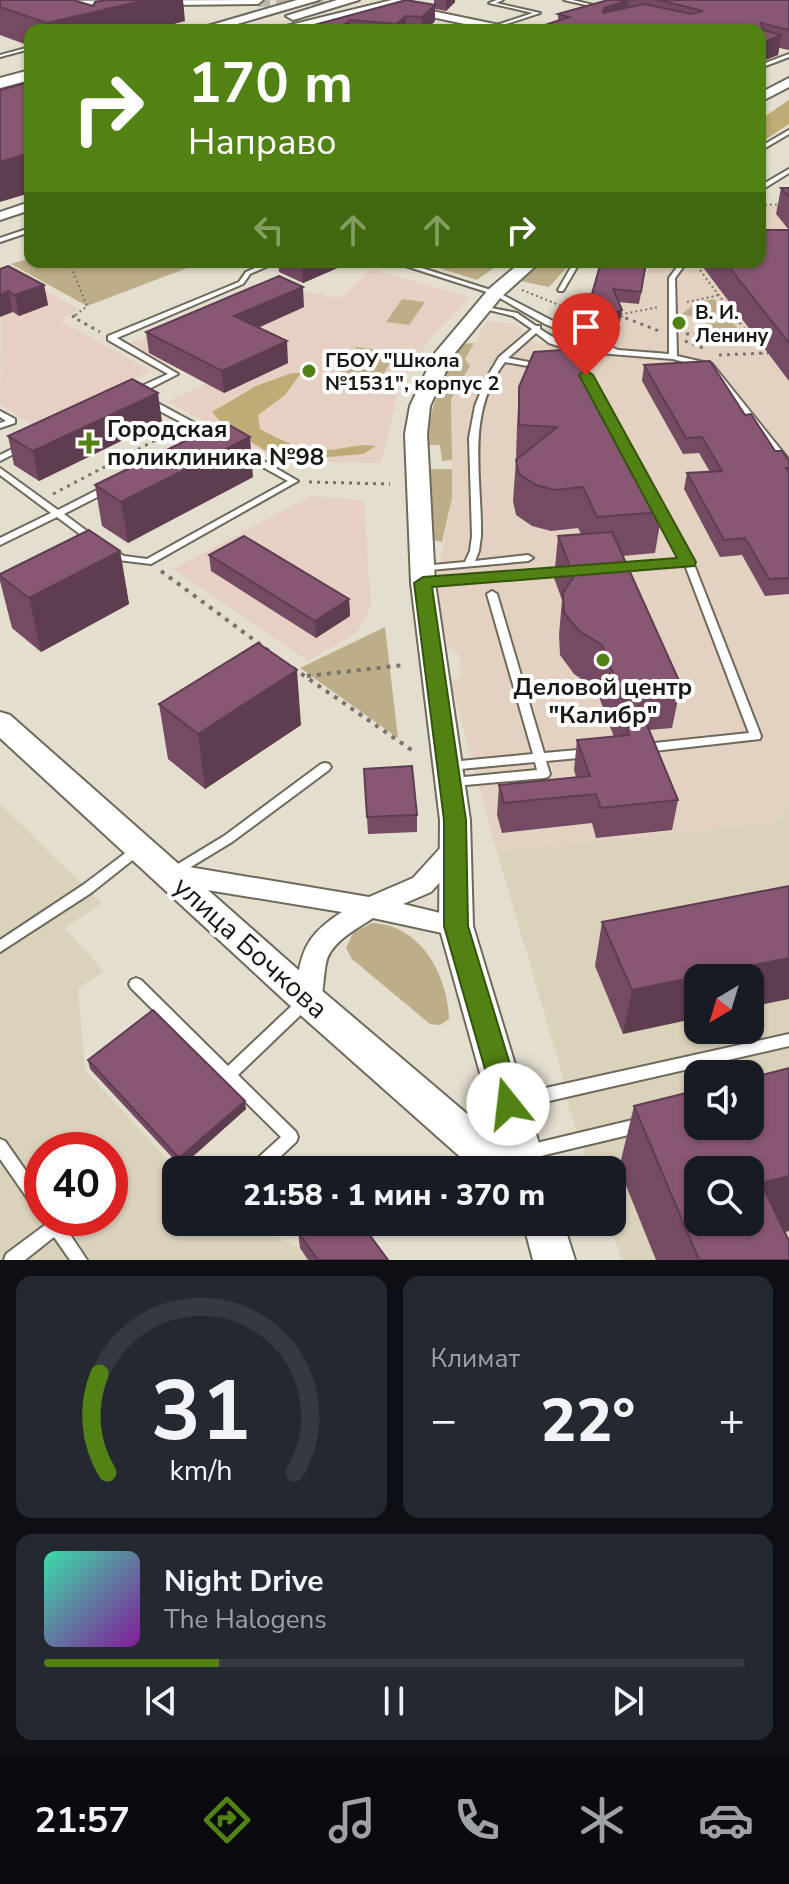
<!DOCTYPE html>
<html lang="ru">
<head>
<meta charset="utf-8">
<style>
  body { margin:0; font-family:"Nunito Sans",sans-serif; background:#242831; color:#f1f3f6; height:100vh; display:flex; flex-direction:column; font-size:30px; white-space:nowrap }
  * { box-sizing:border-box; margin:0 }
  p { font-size:26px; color:#9ea1a6 }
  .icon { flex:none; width:44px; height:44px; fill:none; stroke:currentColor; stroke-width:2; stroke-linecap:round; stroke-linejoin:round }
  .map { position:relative; height:1260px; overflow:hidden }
  .details { display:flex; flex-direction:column; gap:16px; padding:16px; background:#0d0f14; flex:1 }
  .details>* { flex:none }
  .banner { position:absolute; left:24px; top:24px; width:742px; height:244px; border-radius:16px; box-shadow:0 2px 6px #0004; background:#528213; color:#fff; overflow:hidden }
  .needle { width:52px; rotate:218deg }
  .buttons { position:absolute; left:684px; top:964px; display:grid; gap:16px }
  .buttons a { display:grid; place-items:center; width:80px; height:80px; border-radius:16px; background:#171b24; box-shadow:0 2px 6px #0004; font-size:40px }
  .speed { position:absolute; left:24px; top:1132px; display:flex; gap:16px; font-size:40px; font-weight:700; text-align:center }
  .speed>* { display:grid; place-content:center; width:104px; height:104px; border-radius:50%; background:#171b24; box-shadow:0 2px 6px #0004; line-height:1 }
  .speed .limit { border:12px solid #d22; background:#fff; color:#111 }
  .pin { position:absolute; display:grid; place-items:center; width:68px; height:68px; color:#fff; margin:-82px -34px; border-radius:50% 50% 50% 0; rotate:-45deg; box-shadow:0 0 8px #0007 }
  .pin .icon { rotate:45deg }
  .me { position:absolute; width:88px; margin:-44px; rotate:344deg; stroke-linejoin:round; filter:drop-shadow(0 0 6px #0008) }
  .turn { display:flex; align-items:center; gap:28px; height:168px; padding:0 32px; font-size:36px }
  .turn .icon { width:104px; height:104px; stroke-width:2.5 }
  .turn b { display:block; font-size:56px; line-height:68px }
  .lanes { display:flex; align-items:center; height:76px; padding:0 32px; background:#0003; justify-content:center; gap:40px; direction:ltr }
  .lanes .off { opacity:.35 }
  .big { font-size:60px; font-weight:800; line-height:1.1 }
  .details .card { flex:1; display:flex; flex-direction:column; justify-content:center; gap:12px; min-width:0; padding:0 28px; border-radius:16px; background:#242831 }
  .details .dial { align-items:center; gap:0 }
  .dial svg { height:208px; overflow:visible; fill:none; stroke:#363941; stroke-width:7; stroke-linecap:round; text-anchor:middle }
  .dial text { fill:#f1f3f6; stroke:none }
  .song { display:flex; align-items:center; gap:24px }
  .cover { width:96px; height:96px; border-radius:12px; background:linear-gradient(135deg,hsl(160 70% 55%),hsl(290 70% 35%)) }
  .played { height:8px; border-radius:4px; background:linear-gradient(90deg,#528213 25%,#363941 25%) }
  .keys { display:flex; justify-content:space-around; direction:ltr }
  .heat { display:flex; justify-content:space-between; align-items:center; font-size:44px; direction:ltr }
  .details .tiles { flex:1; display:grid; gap:16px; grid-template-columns:1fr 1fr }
  .card:last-child { grid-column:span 2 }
  .trip { position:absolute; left:162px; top:1156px; width:464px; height:80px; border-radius:16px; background:#171b24; box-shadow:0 2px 6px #0004; font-weight:800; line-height:80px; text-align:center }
  .menu { display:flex; height:128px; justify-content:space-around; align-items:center; background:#090b0e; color:#9ea1a6 }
  .menu .icon { width:56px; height:56px }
  .menu .selected { color:#528213 }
  .menu b { font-size:36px; color:#f1f3f6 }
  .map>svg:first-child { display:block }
  .commercial { fill:#e3d2c1 }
  .built { fill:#dbd2bc; fill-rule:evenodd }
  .education { fill:#e6d0c4 }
  .green { fill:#bdae89 }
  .forest { fill:#bfab75 }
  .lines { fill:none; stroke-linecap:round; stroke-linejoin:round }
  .tertiary-tunnel { stroke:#bcb7aa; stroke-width:12; stroke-dasharray:12 6; stroke-linecap:butt }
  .service-casing { stroke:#6f695c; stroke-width:4 }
  .minor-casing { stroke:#6f695c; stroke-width:4 }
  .tertiary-casing { stroke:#6f695c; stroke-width:4 }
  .primary-casing { stroke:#6f695c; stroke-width:4 }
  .path-far2 { stroke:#78746b; stroke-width:2; stroke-dasharray:2 3; stroke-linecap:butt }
  .path-far1 { stroke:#78746b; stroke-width:3; stroke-dasharray:3 5; stroke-linecap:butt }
  .path { stroke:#78746b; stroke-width:4; stroke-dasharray:4 6; stroke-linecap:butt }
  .service { fill:#fff; fill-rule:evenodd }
  .minor { fill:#fff; fill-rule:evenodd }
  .tertiary { fill:#fff; fill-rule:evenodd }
  .primary { fill:#fff; fill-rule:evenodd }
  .wall { fill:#754b63 }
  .shaded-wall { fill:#5f3d50 }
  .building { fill:#885773; stroke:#5f3d50; stroke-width:2; fill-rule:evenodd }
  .route { fill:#528213; stroke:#35540c; stroke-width:2 }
  .poi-dot { fill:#528213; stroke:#fff; stroke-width:3 }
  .labels { text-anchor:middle; stroke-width:8; stroke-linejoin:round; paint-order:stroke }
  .far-poi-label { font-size:20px; font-weight:bold; fill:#1b1914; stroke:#fff; text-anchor:start }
  .poi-label { font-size:24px; font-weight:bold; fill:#1b1914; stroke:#fff; text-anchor:start }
  .near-street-label { font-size:28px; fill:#1b1914; stroke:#fff }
</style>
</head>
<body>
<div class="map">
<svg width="789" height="1260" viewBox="0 0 789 1260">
  <rect width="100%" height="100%" fill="#e4decf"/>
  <path class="commercial" d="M789,205V801L776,823L497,852L451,682L462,675L458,652L443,645L437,578L452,498L451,399L470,366L465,359L487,321L515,324L540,345L589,326L583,307L628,262H760V206Z"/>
  <g class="built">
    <path d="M789,801V1260H622L609,1222H612V1170H590L569,1108L559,1064L497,852L776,823ZM698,978H750V1030H698ZM698,1074H750V1126H698ZM698,1170H750V1222H698Z"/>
    <path d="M0,804L102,903L65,928L104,971L78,989L85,1070L177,1170L176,1222H244L300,1248L308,1260H0ZM42,1150H110V1218H42Z"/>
  </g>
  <g class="education">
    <path d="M2,266L80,310L59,320L151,371L31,424L0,404Z"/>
    <path d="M371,269L470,297L431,338L399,387L381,463L280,461L168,402L219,378L187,359L172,366L130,343L268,285L341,298Z"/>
    <path d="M311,496L364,500L371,606L356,633L308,661L173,569Z"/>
  </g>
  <g class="green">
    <path d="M30,258V262H203L87,306L11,264Z"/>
    <path d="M451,262H502L477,280L439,268Z"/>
    <path d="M541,262H572L549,287L520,281Z"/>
    <path d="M402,299L425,302L409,325L386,322Z"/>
    <path d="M714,299L738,329L716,331L703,320L682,314L697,302Z"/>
    <path d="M474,343L465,359L470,366L451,399L452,460L442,461L440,445H429C427,406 444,378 462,344Z"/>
    <path d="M356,347L396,352L376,387L335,381Z"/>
    <path d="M430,469H452V498L442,542L433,540Z"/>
    <path d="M385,627L398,738L300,668Z"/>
    <path d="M372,923C420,925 447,973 449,1019L440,1025L430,1024L352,959L346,948L353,933Z"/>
  </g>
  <g class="forest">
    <path d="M789,100V124L760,143V120Z"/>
    <path d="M292,373H301L285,395L258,415L260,429C285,443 308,453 338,449C352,447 361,444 376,446L363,454L305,459L268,452L224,426L212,412L256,386Z"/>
  </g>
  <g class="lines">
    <path class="tertiary-tunnel" d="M258,1L330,0"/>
    <g class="service-casing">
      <g id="service">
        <path d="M497,0H503L496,3L540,13L494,28V26L533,13L489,3Z"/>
        <path d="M564,0H572L602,7L600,8Z"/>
        <path d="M473,22L475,24L455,30H448Z"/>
        <path d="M30,47V49L0,57V55Z"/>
        <path d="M789,54V57L760,68V65Z"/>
        <path d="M789,130V134L760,151V147Z"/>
        <path d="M789,169V173L760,191V186Z"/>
        <path d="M30,228V232L0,242V238Z"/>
        <path d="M268,262H277L250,274L243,284L117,338L178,374L139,394H133V390L168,374L108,340V336L239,282L246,272Z"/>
        <path d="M393,262H403L497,292L551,320L618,350L669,354V278L681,262H687L675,278L677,356L712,364L789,460V469L786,468L706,368L673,359L573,351L549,343L536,333L508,358L539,364L543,366L539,368L505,362C465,413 482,477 481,536L479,551L475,561L528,555L533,558L528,561L419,571L417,569L422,566L465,562L470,551L472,536L469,438L475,406L486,379L499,357L532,329L513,316L481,308V306L517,313L536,326H540V329C563,345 578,347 605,349L545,324L493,294Z"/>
        <path d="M574,262H580L563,291H559L558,290Z"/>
        <path d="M146,400H152L215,434L211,436H208L146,404Z"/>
        <path d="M0,411L15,419V423L0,428V423L6,421L0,417Z"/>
        <path d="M20,445H26L27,447L0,461V455Z"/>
        <path d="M237,449H243L298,481L151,564L118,560L107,552L112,549L124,556L147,559L288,481L237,453Z"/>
        <path d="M0,468L58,510L103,487H109L110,489L109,491L64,514L95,537L97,539L95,541H89L57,517L0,545V538L51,513L0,475Z"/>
        <path d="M657,502L661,505L693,562L761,736L760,739L645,752L641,751L639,748L641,745L645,744L749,733L685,565L614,571L609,568L614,565L682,560L653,505Z"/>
        <path d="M566,569L571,572L569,574L423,586L418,583L423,580Z"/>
        <path d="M492,591L497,594L544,753L589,749L593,750L595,753L593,756L589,757L546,761L550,774L548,777L544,778L454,786L450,785L448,782L450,779L454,778L537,770L535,762L450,770L446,769L444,766L446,763L450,762L533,754L487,594Z"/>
        <path d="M325,763L329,764L331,767L329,770L232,842L176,876L172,878L168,876L166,873L168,870L224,836L321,764Z"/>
        <path d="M140,843L144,845L146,848L144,851L91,893L0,952V940L83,885L136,845Z"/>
        <path d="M136,978L141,980L228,1066L300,998L305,996L310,998L312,1002L310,1006L238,1075L296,1132L298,1137L296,1142L266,1170H247L250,1165L281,1137L131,988L129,984L131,980Z"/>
        <path d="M789,1034V1046L514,1109L509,1107L507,1102L509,1097L514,1095Z"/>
        <path d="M641,1118L646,1120L648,1125L646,1130L641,1132L528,1159L523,1157L521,1152L523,1147L528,1145Z"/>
        <path d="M0,1139L5,1141L42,1194V1215L37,1212L0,1159Z"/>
        <path d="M42,1218H59L87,1260H70L54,1237L25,1260H4L6,1254L45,1225Z"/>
      </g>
    </g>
    <g class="minor-casing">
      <g id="minor">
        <path d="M639,0H651L566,30H553Z"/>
        <path d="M30,202V210L0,220V212Z"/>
        <path d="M453,842L462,844L465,851L462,858L431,892L403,904L465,919L469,926L465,933L456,936L373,918C357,929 330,942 326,963C323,978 324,994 318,1008L308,1012L298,1008C293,998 296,989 298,977C302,945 314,930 342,912L171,884L162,881L159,874L162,867L171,864L369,897L413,878L444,844Z"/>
      </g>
    </g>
    <g class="tertiary-casing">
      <g id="tertiary">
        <path d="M263,0L258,4L0,7V1Z"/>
        <path d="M392,0H411L291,30H270Z"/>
        <path d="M403,5L509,27L515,30H493L399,10Z"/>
        <path d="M789,78V87L760,102V93Z"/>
        <path d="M521,262H540L501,297L454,354L430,406L427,434L435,583L470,820L473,926L547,1170H475L296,1011L0,738V712L10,715L320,989L499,1141L439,926L440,820L411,583L405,434L410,406L435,353L489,289Z"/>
        <path d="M523,1222H563L575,1260H533Z"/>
      </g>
    </g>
    <g class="primary-casing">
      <g id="primary">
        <path d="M297,0H319L217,30H194Z"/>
        <path d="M337,0H359L293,20L286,16Z"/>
        <path d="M30,70V80L0,88V78Z"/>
      </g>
    </g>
    <g class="path-far2">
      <path d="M760,205L789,204"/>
      <path d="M69,262L87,306L73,317"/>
      <path d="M223,262L235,267"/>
      <path d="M697,266L735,317"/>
      <path d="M522,290L586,316"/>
      <path d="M687,302L719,295"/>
      <path d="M623,317L617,315L659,307"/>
    </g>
    <g class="path-far1">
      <path d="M75,315L73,317L100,332"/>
      <path d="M618,315L659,331"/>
      <path d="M734,315L763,354"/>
      <path d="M686,334L745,330"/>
      <path d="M685,341L703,348"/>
      <path d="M719,355L768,353"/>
      <path d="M309,482L390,484"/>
      <path d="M53,494L173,431"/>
    </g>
    <g class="path">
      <path d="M161,571L273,654"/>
      <path d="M293,668L413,751"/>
      <path d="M307,676L404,665"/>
    </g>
    <use href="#service" class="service"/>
    <use href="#minor" class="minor"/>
    <use href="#tertiary" class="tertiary"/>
    <use href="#primary" class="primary"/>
  </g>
  <g class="wall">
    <path d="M0,0L93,6L185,21L150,30H30V46L0,35Z"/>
    <path d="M434,0H455V2L446,11L435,9V21L426,30H296L434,4Z"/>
    <path d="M608,0H789V50L779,48L778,55L760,62V30L558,21V14Z"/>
    <path d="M781,188H789V381L699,262H760L765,230H789L776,214Z"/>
    <path d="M278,262H351L303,283L279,272Z"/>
    <path d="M601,262H647L639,304L618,302L620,322L594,336L583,307L584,295L592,294Z"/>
    <path d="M0,269L44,285L48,305L19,316L13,312Z"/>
    <path d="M304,307L258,328L288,363L224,393L149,353L146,332Z"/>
    <path d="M644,365L745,415L775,451L789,461V594L765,596L742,555L720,557L684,489L687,473L710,472L699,453L683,454L642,381Z"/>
    <path d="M519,387L662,512L655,553L622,556L681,685L672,728L649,730L678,800L672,830L596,838L592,823L502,833L497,815L499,785L576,777L574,770L577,740L614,737L596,689L574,674L560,655L559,635L562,600L554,578L558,536L581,534L578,528L551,531L532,526L516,515L513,501L516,459L517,426Z"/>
    <path d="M162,421L39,481L14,465L8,436Z"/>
    <path d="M253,477L128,543L102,526L95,485Z"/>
    <path d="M120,551L129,604L41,652L12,628L0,581V574Z"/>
    <path d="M209,555L349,599L350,616L316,638L211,571Z"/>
    <path d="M159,704L301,725L205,789L168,759Z"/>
    <path d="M364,769L417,815V832L368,834Z"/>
    <path d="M789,886L623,1034L595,966L602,922Z"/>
    <path d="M88,1060L246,1109L181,1167L90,1069Z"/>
    <path d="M634,1106L785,1232L789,1260H656L619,1168Z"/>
    <path d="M298,1232L388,1260H308L300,1248Z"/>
  </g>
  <g class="shaded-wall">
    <path d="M146,0H183L185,21L150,30H48L47,23Z"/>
    <path d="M446,0H455V2L446,11Z"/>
    <path d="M627,0H631L628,1L627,19L602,27L604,8Z"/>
    <path d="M435,5V21L426,30H422V17Z"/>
    <path d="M406,16V30H396V24Z"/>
    <path d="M350,20V30H338Z"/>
    <path d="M781,35L778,55L760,62V44Z"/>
    <path d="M30,153V193L0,202V162Z"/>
    <path d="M302,262H351L303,283Z"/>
    <path d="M44,285L48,305L19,316L15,295Z"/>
    <path d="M303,287L304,307L236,337L234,316Z"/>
    <path d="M8,291L13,312L0,317V295Z"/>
    <path d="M622,310L620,322L594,336L595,323Z"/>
    <path d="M287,341L288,363L224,393L222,371Z"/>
    <path d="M158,393L162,421L39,481L33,451Z"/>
    <path d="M250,437L253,477L128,543L121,502Z"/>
    <path d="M120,551L129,604L41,652L29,598Z"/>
    <path d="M349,599L350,616L316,638L315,621Z"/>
    <path d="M297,670L301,725L205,789L198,734Z"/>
    <path d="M789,958V999L750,1007V978H698V1018L623,1034L632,990Z"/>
    <path d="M245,1101L246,1109L181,1167L179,1158Z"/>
    <path d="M789,1176V1231L738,1244L761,1183Z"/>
  </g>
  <g class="building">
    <path d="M0,0H73L93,6L95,2L106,0H146L47,23L0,7Z"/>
    <path d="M406,0L435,5L422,17L406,16L396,24L350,20L338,30H296Z"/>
    <path d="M608,0H629L604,8L603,13L644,4L691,14L703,11L659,0H789V30L761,23L763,30L781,35L760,44V30H530L569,17L558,14Z"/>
    <path d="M30,82V153L0,162V90Z"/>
    <path d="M781,188H789V197Z"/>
    <path d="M762,226L765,230H789V343L725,262H760V227Z"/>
    <path d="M601,262H646L641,292L613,289L622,310L595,323L584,295L592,294Z"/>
    <path d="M8,266L44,285L15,295L8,291L0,295V269Z"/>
    <path d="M279,276L303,287L234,316L287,341L222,371L146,332Z"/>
    <path d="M576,349L662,512L597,517L583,487L555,490L536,485L519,474L516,460L557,427L519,425V387L534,352Z"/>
    <path d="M710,361L745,415L751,414L775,451H782L789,461V468H786L789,472V578L769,579L745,538L724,540L687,473L722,471L702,437L686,438L644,365Z"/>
    <path d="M132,379L158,393L33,451L8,436Z"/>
    <path d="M224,422L250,437L121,502L95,485Z"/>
    <path d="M89,530L120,551L29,598L0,576V574Z"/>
    <path d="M612,532L681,685L652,687L654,691L642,692L644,697L623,699L602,645L579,631L564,613L563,593L574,576L558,536Z"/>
    <path d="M244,536L349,599L315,621L209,555Z"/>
    <path d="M258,643L297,670L198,734L159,704Z"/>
    <path d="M647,725L678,800L601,808L596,794L504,803L499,785L590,776L577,740L629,735L626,727Z"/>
    <path d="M412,766L417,815L367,817L364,769Z"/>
    <path d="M789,886V958L632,990L602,922Z"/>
    <path d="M153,1010L245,1101L179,1158L88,1060Z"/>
    <path d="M789,1068V1176L761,1183L789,1241V1260H699L634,1106L698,1090V1126H750V1078ZM698,1170H750V1222H698Z"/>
    <path d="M312,1222H360L388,1260H318L298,1232Z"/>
  </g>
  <path class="route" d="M586,370L593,375L696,562L694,566L432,587L466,820L468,926L522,1104L518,1112L508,1116L499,1112L495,1104L444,926V820L414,583L423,577L677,558L579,375Z"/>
  <g class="poi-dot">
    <circle cx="679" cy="323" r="8"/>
    <circle cx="309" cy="371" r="8"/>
    <path d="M85 431h8v8h8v8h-8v8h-8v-8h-8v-8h8z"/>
    <circle cx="603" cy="660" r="8"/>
  </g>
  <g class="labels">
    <g class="far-poi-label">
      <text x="695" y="319">В. И.<tspan x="695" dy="23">Ленину</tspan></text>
      <text x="325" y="367">ГБОУ "Школа<tspan x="325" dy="23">№1531", корпус 2</tspan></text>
    </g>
    <g class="poi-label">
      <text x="107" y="437">Городская<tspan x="107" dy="28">поликлиника №98</tspan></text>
      <text x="603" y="695" text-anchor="middle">Деловой центр<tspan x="603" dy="28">"Калибр"</tspan></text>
    </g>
    <g class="near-street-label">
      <text transform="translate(251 947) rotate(42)" y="10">улица Бочкова</text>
    </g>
  </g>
</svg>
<div class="buttons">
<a><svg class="needle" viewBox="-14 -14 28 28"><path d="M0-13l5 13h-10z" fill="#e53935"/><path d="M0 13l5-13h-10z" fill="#9ea1a6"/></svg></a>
<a><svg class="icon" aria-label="sound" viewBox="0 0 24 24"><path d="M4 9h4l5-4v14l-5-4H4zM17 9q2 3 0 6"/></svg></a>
<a><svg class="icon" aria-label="search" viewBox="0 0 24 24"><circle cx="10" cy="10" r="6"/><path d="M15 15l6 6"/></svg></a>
</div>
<div class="speed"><div class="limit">40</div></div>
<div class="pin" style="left:586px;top:375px;background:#d93025"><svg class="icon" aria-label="arrive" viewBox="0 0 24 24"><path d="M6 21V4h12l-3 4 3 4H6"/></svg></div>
<svg class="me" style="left:508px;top:1104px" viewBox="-20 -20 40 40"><circle r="19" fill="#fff"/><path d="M0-13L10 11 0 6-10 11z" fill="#528213"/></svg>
<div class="trip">21:58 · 1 мин · 370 m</div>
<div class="banner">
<div class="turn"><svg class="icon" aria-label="right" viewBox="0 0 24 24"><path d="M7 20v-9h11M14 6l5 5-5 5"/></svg><div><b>170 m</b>Направо</div></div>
<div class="lanes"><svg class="icon off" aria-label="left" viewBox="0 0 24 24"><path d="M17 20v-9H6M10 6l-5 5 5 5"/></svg><svg class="icon off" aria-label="ahead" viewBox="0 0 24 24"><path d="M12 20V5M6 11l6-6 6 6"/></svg><svg class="icon off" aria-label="ahead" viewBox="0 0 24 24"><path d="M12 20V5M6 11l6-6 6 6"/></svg><svg class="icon" aria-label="right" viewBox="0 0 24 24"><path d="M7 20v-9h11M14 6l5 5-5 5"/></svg></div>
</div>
</div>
<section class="details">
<div class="tiles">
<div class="card dial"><svg viewBox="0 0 100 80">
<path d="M14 69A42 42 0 1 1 86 69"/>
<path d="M14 69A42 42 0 0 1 11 31" stroke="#528213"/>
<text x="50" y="56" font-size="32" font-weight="700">31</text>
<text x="50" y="72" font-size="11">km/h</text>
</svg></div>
<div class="card"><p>Климат</p>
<div class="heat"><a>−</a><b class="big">22°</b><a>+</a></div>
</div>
<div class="card">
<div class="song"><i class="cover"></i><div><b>Night Drive</b><p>The Halogens</p></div></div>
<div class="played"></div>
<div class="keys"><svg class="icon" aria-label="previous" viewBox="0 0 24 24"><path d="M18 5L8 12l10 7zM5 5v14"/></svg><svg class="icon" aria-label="pause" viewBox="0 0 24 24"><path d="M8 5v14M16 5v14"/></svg><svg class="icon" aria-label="next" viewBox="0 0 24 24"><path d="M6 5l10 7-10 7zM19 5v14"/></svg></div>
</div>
</div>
</section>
<nav class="menu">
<b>21:57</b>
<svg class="icon selected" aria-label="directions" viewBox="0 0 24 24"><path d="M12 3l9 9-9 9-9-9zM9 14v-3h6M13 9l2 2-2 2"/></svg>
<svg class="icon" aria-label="music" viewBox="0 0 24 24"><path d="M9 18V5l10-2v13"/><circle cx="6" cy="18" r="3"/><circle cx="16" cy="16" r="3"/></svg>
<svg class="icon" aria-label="phone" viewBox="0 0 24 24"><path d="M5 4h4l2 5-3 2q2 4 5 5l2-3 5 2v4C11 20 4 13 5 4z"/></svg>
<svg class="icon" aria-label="climate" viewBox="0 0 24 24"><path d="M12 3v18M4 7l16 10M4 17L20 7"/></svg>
<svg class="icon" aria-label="car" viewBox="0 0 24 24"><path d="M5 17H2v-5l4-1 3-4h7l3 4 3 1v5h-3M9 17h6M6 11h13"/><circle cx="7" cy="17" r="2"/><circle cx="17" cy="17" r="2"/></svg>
</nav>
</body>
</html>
